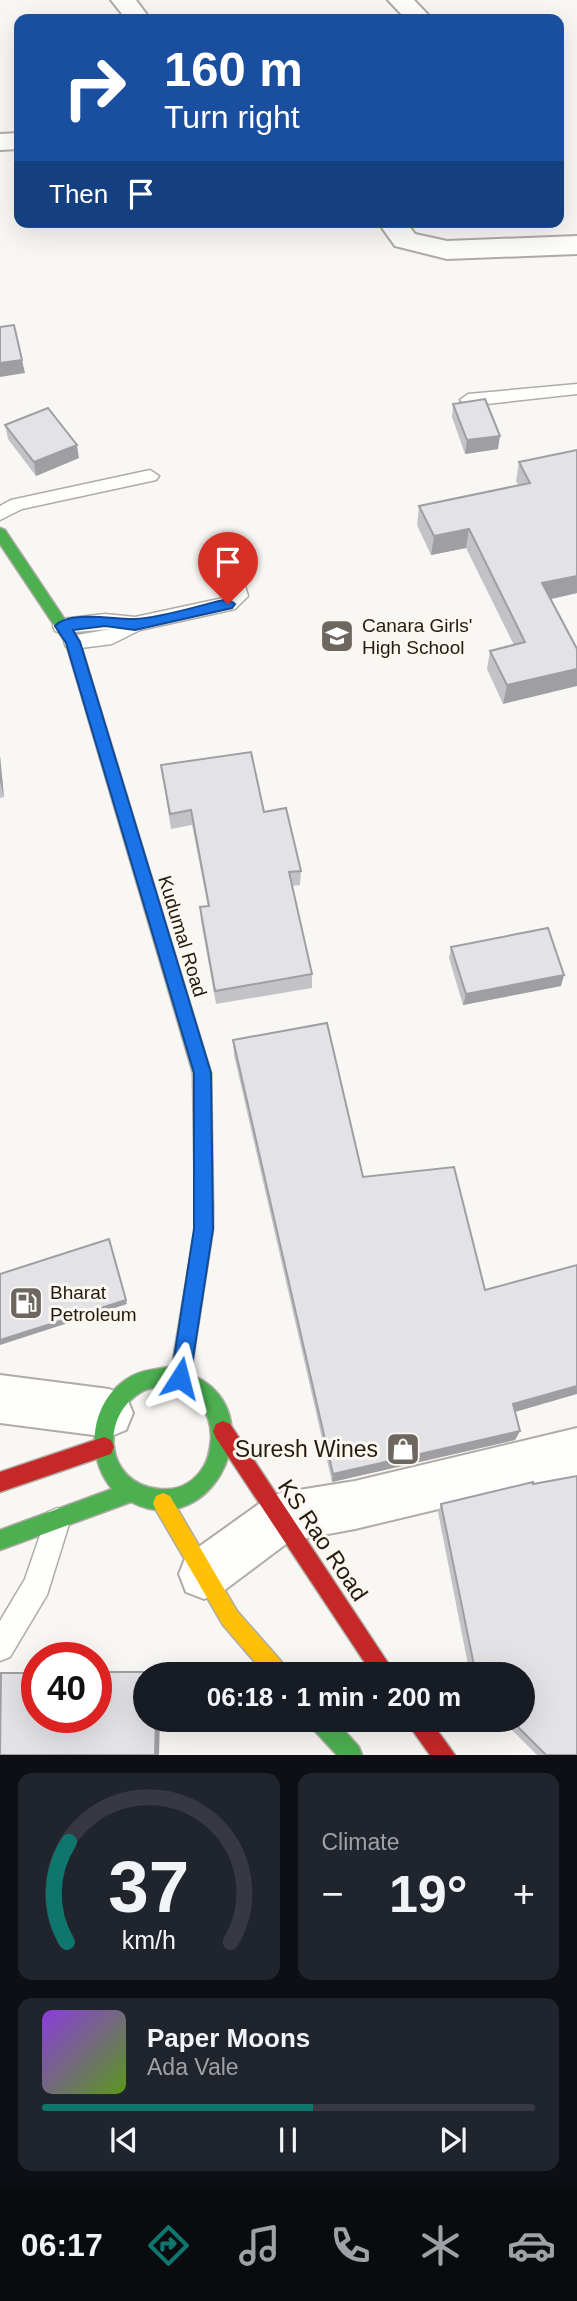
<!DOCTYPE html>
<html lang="en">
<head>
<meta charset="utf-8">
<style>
  body { margin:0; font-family:Helvetica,sans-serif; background:#20242c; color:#f1f3f6; height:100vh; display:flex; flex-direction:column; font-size:26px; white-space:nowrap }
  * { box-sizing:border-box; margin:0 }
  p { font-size:23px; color:#9ea1a6 }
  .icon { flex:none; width:38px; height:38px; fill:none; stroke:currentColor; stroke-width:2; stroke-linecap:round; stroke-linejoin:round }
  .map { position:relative; height:1755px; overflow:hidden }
  .panel { display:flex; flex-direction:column; gap:18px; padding:18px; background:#0d0f14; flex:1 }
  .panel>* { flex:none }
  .top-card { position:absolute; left:14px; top:14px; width:550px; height:214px; border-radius:14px; box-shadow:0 7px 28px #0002; background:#1a4fa0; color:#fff; overflow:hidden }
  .speed { position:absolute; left:21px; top:1642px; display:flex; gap:14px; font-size:35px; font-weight:700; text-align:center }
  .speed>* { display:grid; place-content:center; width:91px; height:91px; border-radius:50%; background:#171b24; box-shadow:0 7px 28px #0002; line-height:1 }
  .speed .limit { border:10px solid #d22; background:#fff; color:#111 }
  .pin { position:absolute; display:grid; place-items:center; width:60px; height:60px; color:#fff; margin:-72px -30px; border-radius:50% 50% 50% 0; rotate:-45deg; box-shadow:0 0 7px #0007 }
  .pin .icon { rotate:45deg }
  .me { position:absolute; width:77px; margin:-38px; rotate:9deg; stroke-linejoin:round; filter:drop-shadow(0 0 5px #0008) }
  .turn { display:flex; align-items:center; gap:24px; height:147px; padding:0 35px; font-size:32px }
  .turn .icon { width:91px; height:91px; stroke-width:2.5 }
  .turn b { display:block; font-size:49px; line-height:60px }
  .then { display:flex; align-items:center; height:66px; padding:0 35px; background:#0003; gap:14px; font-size:26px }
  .big { font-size:52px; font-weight:800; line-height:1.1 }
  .panel .card { flex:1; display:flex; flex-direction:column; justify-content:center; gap:10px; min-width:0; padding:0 24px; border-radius:14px; background:#20242c }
  .panel .dial { align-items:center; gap:0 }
  .dial svg { height:182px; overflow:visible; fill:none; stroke:#363941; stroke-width:7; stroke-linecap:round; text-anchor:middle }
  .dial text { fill:#f1f3f6; stroke:none }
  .song { display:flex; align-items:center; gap:21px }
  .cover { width:84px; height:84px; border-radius:10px; background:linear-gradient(135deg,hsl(270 70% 55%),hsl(90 70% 35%)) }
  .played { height:7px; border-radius:4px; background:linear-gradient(90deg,#0f766e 55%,#363941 55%) }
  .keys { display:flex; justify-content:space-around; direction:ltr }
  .heat { display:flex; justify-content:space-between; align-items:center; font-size:38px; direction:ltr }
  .panel .tiles { flex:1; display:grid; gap:18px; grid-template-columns:1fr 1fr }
  .card:last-child { grid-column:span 2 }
  .trip { position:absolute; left:133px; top:1662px; width:402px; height:70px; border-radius:35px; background:#171b24; box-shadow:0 7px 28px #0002; font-weight:800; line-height:70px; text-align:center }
  .tab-bar { display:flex; height:112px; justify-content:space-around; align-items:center; background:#090b0e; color:#9ea1a6 }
  .tab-bar .icon { width:49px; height:49px }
  .tab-bar .selected { color:#0f766e }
  .tab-bar b { font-size:32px; color:#f1f3f6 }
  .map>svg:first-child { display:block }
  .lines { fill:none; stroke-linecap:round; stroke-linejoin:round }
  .lane-casing { stroke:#b0aba5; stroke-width:3 }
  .street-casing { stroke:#b0aba5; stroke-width:4 }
  .fast-casing { stroke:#b0aba5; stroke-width:3 }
  .slow-casing { stroke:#b0aba5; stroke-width:3 }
  .jam-casing { stroke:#b0aba5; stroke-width:3 }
  .lane { fill:#fefefd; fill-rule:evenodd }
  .street { fill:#fefefd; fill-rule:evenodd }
  .fast { fill:#4caf50; fill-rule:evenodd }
  .slow { fill:#ffc107; fill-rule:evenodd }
  .jam { fill:#c62828; fill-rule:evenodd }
  .wall { fill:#c3c2c7 }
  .shaded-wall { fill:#9f9ea2 }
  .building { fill:#e3e2e7; stroke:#9f9ea2; stroke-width:2 }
  .route { fill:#1a73e8; stroke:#114b97; stroke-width:2 }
  .labels { text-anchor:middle; stroke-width:6; stroke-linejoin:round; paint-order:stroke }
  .poi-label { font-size:19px; fill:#231a10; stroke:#fcf7f1; text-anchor:start }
  .street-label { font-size:19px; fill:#231a10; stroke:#fcf7f1 }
  .near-poi-label { font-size:23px; fill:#231a10; stroke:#fcf7f1; text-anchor:end }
  .near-street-label { font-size:23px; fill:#231a10; stroke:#fcf7f1 }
</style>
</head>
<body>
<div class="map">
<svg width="577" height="1755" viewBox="0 0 577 1755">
  <rect width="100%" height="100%" fill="#f9f7f4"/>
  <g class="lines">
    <g class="lane-casing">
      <g id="lane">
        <path d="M577,384V394L468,406L460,400L468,394Z"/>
        <path d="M150,470L159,476L156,480L22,509L0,520V506L11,500Z"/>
        <path d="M235,569L241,571L248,596L235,609L140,630L112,644L73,649L66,647L64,642L66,637L111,629L62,633L55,631L53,626L55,621L62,619L105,614L135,617L223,598L229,593L226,576L229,571Z"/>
        <path d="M57,1508L66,1512L70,1521L47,1595L10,1657L0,1661V1621L25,1579L48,1512Z"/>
      </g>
    </g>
    <g class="street-casing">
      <g id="street">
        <path d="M111,0H136L150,19H126Z"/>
        <path d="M388,0H414L432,19H406Z"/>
        <path d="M19,133V149L0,150V134Z"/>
        <path d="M378,222H406L415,234L447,241L577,236V254L447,259L395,246Z"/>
        <path d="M0,1375L109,1389L126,1396L133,1413L126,1430L109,1437L0,1423Z"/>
        <path d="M577,1428V1476L355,1529L290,1541L222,1592L204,1599L186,1592L179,1574L186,1556L263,1501L280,1493L355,1481Z"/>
      </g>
    </g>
    <g class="fast-casing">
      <g id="fast">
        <path d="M0,528L5,530L80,642L211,1073L213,1205L210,1211L204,1214L198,1211L195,1205L193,1073L66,643L0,544Z"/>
        <path d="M169,1367C183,1372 197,1375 209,1385C266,1431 207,1541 131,1502L0,1550V1530L112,1489C83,1454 91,1398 132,1376C143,1370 156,1369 169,1367ZM169,1387C196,1395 212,1410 211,1440C210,1449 209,1458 204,1466C194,1483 178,1491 159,1489C105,1484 98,1416 143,1391C150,1387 161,1387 169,1387Z"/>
        <path d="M309,1720H335L359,1747L362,1755H337L312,1728Z"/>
      </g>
    </g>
    <g class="slow-casing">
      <path id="slow" d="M163,1493L170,1496L237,1611L287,1668L290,1675H266L223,1625L156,1510L153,1503L156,1496Z"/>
    </g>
    <g class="jam-casing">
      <g id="jam">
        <path d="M204,1196L210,1199L213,1205V1229L190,1378L187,1385L180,1388L173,1385L170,1378L195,1229V1205L198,1199Z"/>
        <path d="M223,1421L230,1424L396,1675H373L216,1438L213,1431L216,1424Z"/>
        <path d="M104,1437L111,1440L114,1447L111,1454L0,1492V1472Z"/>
        <path d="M405,1720H430L455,1755H430Z"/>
      </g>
    </g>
    <use href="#lane" class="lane"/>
    <use href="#street" class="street"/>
    <use href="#fast" class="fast"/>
    <use href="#slow" class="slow"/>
    <use href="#jam" class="jam"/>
  </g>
  <g class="wall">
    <path d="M453,404L498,449L465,454L452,417Z"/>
    <path d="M5,425L79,458L36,476L8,439Z"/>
    <path d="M577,450V593L551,599L503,704L487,669L490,651L514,645L466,548L431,555L417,525L419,506L518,485L516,481L519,462Z"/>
    <path d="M0,756L4,797L0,798Z"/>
    <path d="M161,765L264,812L301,871L300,885L292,886L312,974V988L216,1004L201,921L200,907L208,906L192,825L171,829Z"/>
    <path d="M451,947L561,986L463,1005L449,958Z"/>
    <path d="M233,1040L515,1412L520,1431L515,1440L332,1482L234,1055Z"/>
    <path d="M441,1504L577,1755H537L502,1720H523V1675H470L438,1512Z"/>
  </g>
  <g class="shaded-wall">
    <path d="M22,360L25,373L0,377V363Z"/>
    <path d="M500,436L498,449L465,454L467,440Z"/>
    <path d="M77,445L79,458L36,476L34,462Z"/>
    <path d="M469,529L466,548L431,555L434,536Z"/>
    <path d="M577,576V593L538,602L542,583Z"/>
    <path d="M577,669V686L503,704L507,685Z"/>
    <path d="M0,756L4,797L0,781Z"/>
    <path d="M564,975L561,986L463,1005L466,994Z"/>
    <path d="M109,1239L127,1304L0,1345V1340Z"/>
    <path d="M577,1386V1394L508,1414L513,1404Z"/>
    <path d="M520,1431L515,1440L332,1482L333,1474Z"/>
    <path d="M156,1720H160L159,1755H155Z"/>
  </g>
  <g class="building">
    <path d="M14,325L22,360L0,363V327Z"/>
    <path d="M485,399L500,436L467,440L453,404Z"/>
    <path d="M48,408L77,445L34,462L5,425Z"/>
    <path d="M577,450V576L542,583L577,649V669L507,685L490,651L525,642L469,529L434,536L419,506L530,483L519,462Z"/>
    <path d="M251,752L264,812L286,808L301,871L289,872L312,974L215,991L200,907L209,906L191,810L170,814L161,765Z"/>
    <path d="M548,928L564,975L466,994L451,947Z"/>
    <path d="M327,1023L363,1177L454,1167L485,1290L577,1265V1386L513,1404L520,1431L333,1474L233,1040Z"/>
    <path d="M109,1239L126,1300L0,1340V1274Z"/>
    <path d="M577,1476V1755H546L511,1720H523V1675H476L441,1504L533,1482V1484Z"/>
    <path d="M96,1672H158V1675H145V1720H156L155,1755H0L1,1673H37V1717H96Z"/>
  </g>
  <path class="route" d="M228,599L235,604L232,608L135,630L105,626L73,630L80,642L211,1073L213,1229L190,1378L187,1385L180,1388L173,1385L171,1378L194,1229V1073L66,643L55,626C69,610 116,620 135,619C162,618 200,605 228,599Z"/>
  <defs>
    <g id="school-square" transform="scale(1.75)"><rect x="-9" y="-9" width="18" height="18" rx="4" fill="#6e6760" stroke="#fcf7f1"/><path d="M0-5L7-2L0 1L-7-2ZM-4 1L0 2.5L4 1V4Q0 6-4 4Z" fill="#fff"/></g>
    <g id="fuel-square" transform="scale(1.75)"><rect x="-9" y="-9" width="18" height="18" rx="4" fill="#6e6760" stroke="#fcf7f1"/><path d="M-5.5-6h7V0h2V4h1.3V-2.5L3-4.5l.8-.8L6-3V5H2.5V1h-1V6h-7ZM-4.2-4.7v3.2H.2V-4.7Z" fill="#fff"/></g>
    <g id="shop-square" transform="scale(1.75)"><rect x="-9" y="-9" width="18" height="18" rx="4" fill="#6e6760" stroke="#fcf7f1"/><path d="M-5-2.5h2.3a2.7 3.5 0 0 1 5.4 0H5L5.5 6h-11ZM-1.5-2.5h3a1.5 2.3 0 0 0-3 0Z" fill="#fff"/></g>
  </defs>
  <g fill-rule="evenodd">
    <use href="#school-square" x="337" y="636"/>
    <use href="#fuel-square" x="26" y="1303"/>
    <use href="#shop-square" x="403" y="1449"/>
  </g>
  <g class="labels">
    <g class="poi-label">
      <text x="362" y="632">Canara Girls'<tspan x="362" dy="22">High School</tspan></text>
      <text x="50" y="1299">Bharat<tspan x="50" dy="22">Petroleum</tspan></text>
    </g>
    <g class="street-label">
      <text transform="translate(183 936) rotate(73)" y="7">Kudumal Road</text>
    </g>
    <g class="near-poi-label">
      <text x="378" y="1457">Suresh Wines</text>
    </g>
    <g class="near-street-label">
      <text transform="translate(323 1540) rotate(56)" y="8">KS Rao Road</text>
    </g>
  </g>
</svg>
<div class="speed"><div class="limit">40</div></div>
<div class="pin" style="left:228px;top:604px;background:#d93025"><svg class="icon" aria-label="arrive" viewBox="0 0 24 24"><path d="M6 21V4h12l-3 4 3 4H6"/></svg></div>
<svg class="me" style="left:180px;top:1378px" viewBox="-20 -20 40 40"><path d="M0-17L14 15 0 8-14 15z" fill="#1a73e8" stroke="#fff" stroke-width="4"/></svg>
<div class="trip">06:18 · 1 min · 200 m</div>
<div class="top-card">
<div class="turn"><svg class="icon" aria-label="right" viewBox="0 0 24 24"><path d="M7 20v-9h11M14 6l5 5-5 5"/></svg><div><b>160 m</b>Turn right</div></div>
<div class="then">Then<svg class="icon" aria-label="arrive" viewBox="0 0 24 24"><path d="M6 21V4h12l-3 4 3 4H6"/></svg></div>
</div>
</div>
<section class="panel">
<div class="tiles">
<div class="card dial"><svg viewBox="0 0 100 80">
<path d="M14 69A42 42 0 1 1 86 69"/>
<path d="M14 69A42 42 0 0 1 15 25" stroke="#0f766e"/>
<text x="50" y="56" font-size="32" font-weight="700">37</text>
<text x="50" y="72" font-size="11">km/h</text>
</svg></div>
<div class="card"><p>Climate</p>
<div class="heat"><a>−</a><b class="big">19°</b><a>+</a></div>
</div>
<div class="card">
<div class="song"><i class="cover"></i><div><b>Paper Moons</b><p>Ada Vale</p></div></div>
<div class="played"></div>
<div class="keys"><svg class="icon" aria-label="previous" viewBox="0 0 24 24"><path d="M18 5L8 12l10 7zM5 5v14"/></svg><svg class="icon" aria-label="pause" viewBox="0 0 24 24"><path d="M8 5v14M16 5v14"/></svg><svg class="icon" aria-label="next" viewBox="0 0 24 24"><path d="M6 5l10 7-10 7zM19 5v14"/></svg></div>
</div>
</div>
</section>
<nav class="tab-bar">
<b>06:17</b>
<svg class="icon selected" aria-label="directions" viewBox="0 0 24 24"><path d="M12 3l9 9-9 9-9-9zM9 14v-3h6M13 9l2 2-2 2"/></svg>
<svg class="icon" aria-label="music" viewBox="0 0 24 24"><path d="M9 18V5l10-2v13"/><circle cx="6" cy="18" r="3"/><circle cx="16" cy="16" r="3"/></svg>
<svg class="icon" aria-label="phone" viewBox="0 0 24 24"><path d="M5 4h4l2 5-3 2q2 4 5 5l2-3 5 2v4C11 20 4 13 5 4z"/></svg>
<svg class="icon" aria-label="climate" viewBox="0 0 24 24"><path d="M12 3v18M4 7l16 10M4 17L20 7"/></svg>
<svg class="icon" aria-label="car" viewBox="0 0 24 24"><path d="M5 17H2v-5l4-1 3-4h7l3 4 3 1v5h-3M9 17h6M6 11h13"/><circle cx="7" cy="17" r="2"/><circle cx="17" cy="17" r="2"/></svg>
</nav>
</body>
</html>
